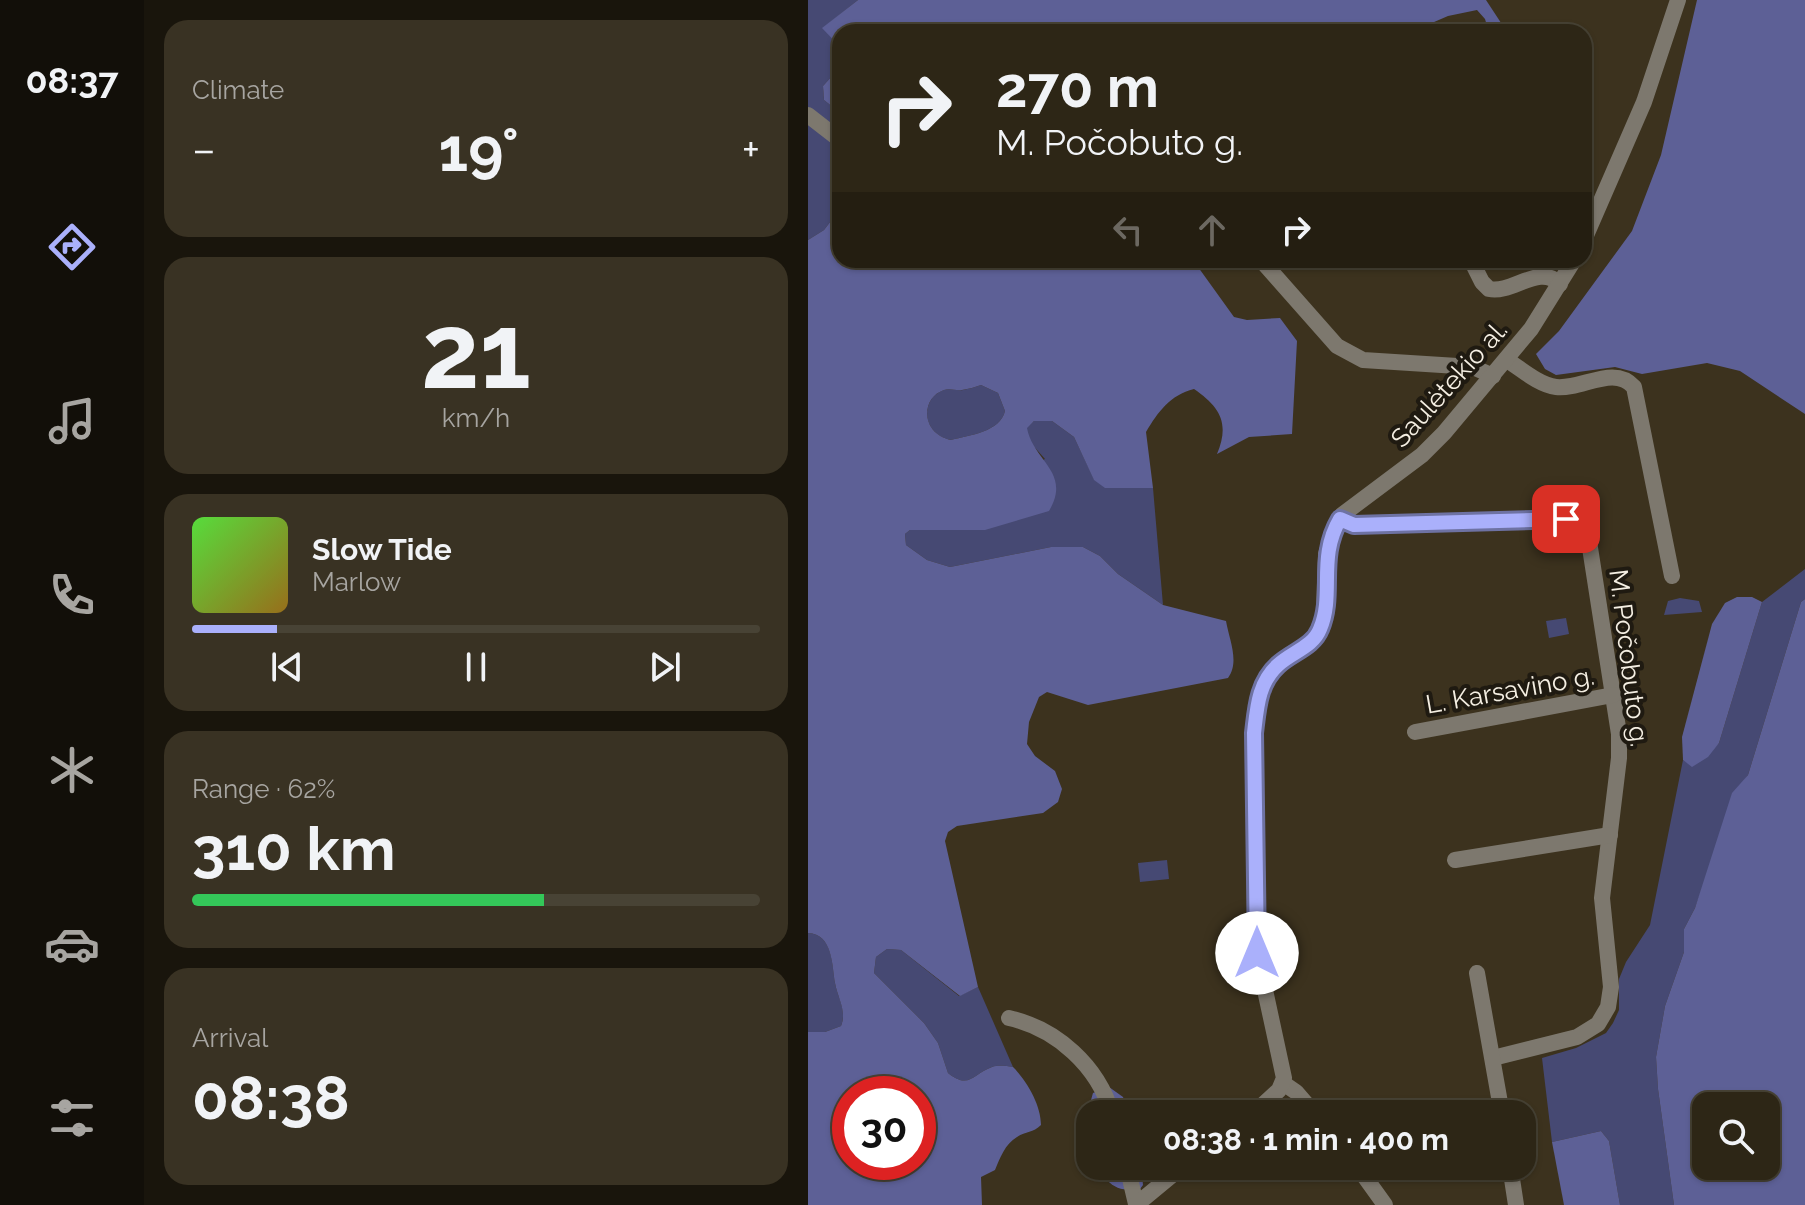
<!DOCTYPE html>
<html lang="en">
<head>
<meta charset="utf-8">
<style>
  body { margin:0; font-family:Raleway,sans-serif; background:#393223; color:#f1f3f6; height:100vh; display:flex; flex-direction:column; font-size:30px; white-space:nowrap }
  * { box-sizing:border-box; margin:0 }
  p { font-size:26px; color:#a7a5a1 }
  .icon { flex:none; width:44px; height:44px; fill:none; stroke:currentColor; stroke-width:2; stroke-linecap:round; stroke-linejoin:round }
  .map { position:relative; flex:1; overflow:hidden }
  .details { display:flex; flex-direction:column; gap:20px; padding:20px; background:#19150c; width:664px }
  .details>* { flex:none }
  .hud { position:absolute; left:24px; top:24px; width:760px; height:244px; border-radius:24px; box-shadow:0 2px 6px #0004,0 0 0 2px #484335; background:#2d2616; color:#f1f3f6; overflow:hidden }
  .fabs { position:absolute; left:884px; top:1092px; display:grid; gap:16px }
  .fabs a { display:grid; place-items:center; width:88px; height:88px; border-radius:16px; background:#2d2616; box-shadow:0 2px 6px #0004,0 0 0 2px #484335; font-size:40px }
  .speed { position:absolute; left:24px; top:1076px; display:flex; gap:16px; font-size:40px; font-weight:700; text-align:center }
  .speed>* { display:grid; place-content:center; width:104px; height:104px; border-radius:50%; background:#2d2616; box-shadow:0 2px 6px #0004,0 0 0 2px #484335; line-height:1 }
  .speed .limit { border:12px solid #d22; background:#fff; color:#111 }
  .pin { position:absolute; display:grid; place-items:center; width:68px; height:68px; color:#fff; margin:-34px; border-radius:16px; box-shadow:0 4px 12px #0006 }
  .me { position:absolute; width:88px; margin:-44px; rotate:0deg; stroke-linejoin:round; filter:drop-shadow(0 0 6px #0008) }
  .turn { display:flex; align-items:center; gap:28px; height:168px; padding:0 32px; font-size:36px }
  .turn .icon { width:104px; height:104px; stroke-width:2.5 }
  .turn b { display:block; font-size:56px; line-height:68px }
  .lanes { display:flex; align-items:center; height:76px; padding:0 32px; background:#0003; justify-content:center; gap:40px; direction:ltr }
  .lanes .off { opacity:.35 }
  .big { font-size:60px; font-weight:700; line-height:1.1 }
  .details .widget { flex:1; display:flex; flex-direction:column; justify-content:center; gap:12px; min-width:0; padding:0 28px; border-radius:24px; background:#393223 }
  .details .dial { align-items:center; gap:0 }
  .dial b { font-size:104px; line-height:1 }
  .song { display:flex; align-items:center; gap:24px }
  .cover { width:96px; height:96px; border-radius:12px; background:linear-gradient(135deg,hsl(110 70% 55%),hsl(40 70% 35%)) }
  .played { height:8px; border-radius:4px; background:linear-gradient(90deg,#aab0fb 15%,#484335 15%) }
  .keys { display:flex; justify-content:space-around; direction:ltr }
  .heat { display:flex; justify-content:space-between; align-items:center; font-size:44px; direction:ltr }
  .charge { height:12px; border-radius:6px; background:linear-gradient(90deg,#34c759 62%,#484335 0) }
  .trip { position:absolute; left:268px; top:1100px; width:460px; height:80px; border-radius:24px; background:#2d2616; box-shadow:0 2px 6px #0004,0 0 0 2px #484335; font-weight:700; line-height:80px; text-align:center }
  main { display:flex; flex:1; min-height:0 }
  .tab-bar { display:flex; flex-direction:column; width:144px; justify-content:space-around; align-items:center; background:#120f09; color:#a7a5a1 }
  .tab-bar .icon { width:56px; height:56px }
  .tab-bar .active { color:#aab0fb }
  .tab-bar b { font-size:36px; color:#f1f3f6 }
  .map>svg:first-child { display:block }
  .green { fill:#464973 }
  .forest { fill:#5d6096; fill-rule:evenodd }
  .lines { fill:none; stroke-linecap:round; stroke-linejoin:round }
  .minor { stroke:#7d786e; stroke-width:16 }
  .route-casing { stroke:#6e72a3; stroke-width:20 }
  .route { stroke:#aab0fb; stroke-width:14 }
  .labels { text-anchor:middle; stroke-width:8; stroke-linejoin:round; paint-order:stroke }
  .street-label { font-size:26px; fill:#f5efe3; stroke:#1f1a11 }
</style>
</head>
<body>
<main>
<nav class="tab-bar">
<b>08:37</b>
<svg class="icon active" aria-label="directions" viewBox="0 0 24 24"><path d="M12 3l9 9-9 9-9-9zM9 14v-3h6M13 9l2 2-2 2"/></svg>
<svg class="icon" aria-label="music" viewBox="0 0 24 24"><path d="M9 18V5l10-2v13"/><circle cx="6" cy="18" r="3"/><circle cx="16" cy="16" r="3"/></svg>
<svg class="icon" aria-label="phone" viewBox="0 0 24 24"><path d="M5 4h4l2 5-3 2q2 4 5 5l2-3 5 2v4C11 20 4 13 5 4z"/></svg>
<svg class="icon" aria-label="climate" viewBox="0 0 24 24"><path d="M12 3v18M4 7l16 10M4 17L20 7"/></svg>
<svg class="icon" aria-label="car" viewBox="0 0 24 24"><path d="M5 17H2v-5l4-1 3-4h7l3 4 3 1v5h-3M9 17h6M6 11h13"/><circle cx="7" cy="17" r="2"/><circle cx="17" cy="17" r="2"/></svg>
<svg class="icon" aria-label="filters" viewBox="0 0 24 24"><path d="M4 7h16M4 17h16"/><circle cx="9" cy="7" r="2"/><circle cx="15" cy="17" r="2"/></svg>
</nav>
<section class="details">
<div class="widget"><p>Climate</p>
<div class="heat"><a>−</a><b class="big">19°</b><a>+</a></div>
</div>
<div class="widget dial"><b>21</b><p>km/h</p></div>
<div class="widget">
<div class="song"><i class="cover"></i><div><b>Slow Tide</b><p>Marlow</p></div></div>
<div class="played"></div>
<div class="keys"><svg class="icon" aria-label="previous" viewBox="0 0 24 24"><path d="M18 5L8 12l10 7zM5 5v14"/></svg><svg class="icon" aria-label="pause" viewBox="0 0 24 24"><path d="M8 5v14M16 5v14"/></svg><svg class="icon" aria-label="next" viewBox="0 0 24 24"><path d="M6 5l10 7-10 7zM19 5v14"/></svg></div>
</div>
<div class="widget"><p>Range · 62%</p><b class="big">310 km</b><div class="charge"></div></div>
<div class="widget"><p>Arrival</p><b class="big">08:38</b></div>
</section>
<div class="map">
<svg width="997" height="1205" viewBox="0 0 997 1205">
  <rect width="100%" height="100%" fill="#3c321e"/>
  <g class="green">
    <path d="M0,0H50L15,28L32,47V67L15,86L16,100L32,113V209L16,230L0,240Z"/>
    <path d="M173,385L190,393L197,411C192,432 162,435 143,440C113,434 112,398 136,390C142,388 148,391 155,390C161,389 167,387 173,385Z"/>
    <path d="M226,421H244L266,437L286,479L297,487L345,488L355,605L310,574L292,556L275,547H243L142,567L119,560L98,545L97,534L102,530L237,459L221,441L218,428Z"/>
    <path d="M997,569V599L993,602L940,775L930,789L887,908L876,929V952L857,1006L848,1057L850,1089L866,1205H812L801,1141L793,1131L744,1142L734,1058L768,1048L798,1033L805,1023L811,1010V979L818,962L842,925L875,760L885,766L911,743L954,602Z"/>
    <path d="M872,598L891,601L894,612L856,615L860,601Z"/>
    <path d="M758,618L761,634L741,638L738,621Z"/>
    <path d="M359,860L361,879L332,882L330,863Z"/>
    <path d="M0,933C25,934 24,965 27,983C30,999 39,1010 33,1026L17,1032H0Z"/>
    <path d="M79,949L93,950L151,996L170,987L205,1067C198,1066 190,1065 184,1067C165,1074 161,1090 140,1073L130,1043L116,1023L66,973L68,957Z"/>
  </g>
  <g class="forest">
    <path d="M50,0H678L699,32H677L680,29L677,19L669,10L640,16L603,32H32V47L14,28Z"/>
    <path d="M889,0H997V414L932,371L899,363L834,374L807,367L748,375L737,369L728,354L751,331L824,231L853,155Z"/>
    <path d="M32,67V113L16,100L15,86Z"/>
    <path d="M32,209V260H385L426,317L439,320L472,318L489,341L484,434L441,437L409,454C422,423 412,407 386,389C362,395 350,412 338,432L345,488H297L286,480L266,437L244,421H226L219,428C225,461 264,472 241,511L177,530H102L97,534L98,545L119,560L142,567L243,547H275L292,556L310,574L355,605L418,621C421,639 432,662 420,678L280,705L239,692L231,697L221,722L219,744L227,756L247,771L254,789L250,802L235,813L149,826L140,832L137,841L170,987L152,996L93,950L79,949L68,957L66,973L116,1023L130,1043L140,1073C161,1090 165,1074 184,1067C190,1065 198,1066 205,1067C219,1081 233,1105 233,1125C225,1133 218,1131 209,1137C197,1144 192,1158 187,1170L173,1177L174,1205H0V1032H17L33,1026C39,1011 30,999 27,983C24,966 25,934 0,933V240L16,230ZM173,385L190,393L197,411C192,432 162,435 143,440C113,434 112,398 136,390C142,388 148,391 154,390C161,389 167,387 173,385ZM42,1094H110V1162H42Z"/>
    <path d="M929,597H944L954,602L911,743L900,757L884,767L875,760L874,737L904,624L917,603Z"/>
    <path d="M997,599V1205H866L850,1089L848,1057L857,1006L876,952V929L887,908L924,793L940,775L993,602ZM958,1106V1166H898V1106Z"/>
    <path d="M301,1087L315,1097L321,1114H286L283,1100L285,1093Z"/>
    <path d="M793,1131L801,1141L812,1205H756L744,1142Z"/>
    <path d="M297,1166H333L335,1185L332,1189C319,1191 308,1190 299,1180Z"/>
  </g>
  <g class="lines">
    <g class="minor">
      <path d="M0,115L32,140"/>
      <path d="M776,240L836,102L870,0"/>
      <path d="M453,260L529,346L555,360L665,367L685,376"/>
      <path d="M663,260L674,282L681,289C705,294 731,263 752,284"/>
      <path d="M699,360C713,369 731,385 748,387C774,390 806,364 826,387L864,576"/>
      <path d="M532,519L546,525L758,519L767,521L780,535L811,734V758L794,898L803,987L800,1007L790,1024L769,1037L685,1058"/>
      <path d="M607,732L805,695"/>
      <path d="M647,860L802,835"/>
      <path d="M669,973L694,1114"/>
      <path d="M201,1018C249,1029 290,1066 304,1114"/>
      <path d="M475,1083L488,1092L507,1114"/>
      <path d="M445,1114L471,1090L476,1078L449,953L446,733L453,688L470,665L498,646L512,630L516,612L518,554L526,530L534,515L614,455L636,433L723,329L766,260"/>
      <path d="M319,1166L328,1204"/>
      <path d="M549,1166L577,1205"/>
      <path d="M702,1166L708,1205"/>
      <path d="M328,1205L375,1166"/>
    </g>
  </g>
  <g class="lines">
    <g class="route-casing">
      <path id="route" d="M449,953L446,733C449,708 450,683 470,665C484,652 505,647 512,629C527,594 509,558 532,519L546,525L758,519"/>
    </g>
    <use href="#route" class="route"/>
  </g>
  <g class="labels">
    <g class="street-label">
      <text transform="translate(641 384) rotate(-48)" y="9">Saulėtekio al.</text>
      <text transform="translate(821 658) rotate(83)" y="9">M. Počobuto g.</text>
      <text transform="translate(702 690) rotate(-10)" y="9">L. Karsavino g.</text>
    </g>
  </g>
</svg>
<div class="fabs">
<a><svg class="icon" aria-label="search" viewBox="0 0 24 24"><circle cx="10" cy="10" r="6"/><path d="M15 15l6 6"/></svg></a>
</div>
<div class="speed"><div class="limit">30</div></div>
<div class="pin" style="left:758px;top:519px;background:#d93025"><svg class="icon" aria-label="arrive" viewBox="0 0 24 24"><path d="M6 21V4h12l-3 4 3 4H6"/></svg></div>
<svg class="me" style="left:449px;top:953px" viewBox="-20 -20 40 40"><circle r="19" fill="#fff"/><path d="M0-13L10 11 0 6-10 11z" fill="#aab0fb"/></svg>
<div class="trip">08:38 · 1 min · 400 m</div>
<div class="hud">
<div class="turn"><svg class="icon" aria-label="right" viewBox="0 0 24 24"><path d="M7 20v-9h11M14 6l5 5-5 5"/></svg><div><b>270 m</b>M. Počobuto g.</div></div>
<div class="lanes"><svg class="icon off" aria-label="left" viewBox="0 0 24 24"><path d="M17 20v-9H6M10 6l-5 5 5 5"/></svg><svg class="icon off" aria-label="ahead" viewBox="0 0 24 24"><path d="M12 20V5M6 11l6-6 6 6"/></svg><svg class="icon" aria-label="right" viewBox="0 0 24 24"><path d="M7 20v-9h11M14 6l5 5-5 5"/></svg></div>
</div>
</div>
</main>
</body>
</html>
